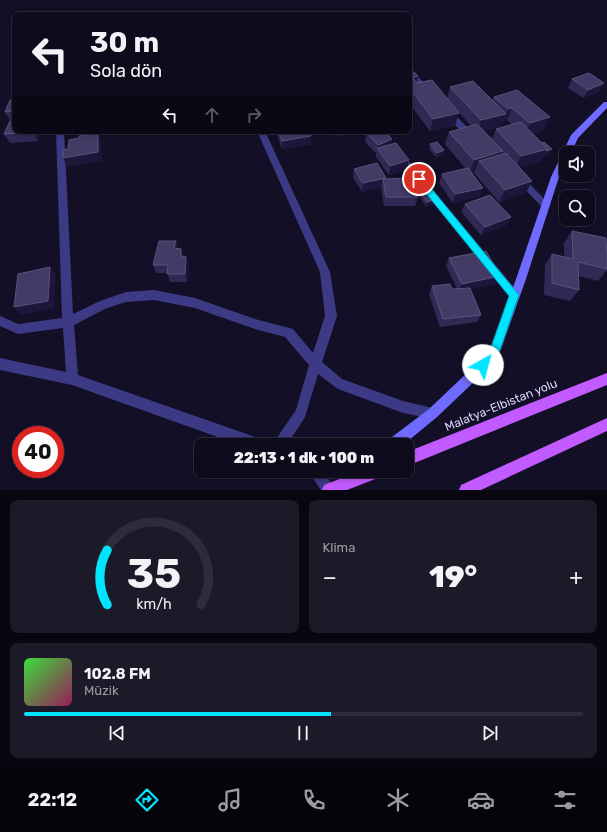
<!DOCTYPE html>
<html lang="tr">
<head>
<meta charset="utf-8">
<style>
  body { margin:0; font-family:Rubik,sans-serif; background:#1c1929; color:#f1f3f6; height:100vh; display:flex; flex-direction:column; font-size:15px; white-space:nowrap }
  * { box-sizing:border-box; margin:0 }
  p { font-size:13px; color:#9b9ba3 }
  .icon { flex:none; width:22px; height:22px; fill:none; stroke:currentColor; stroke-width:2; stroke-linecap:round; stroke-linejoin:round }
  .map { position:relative; height:490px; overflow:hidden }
  .panel { display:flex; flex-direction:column; gap:10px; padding:10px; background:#08060f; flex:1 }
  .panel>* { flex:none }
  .banner { position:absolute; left:12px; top:12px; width:400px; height:122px; border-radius:8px; box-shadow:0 2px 6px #0003,0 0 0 1px #2e2b3b; background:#0e0b1c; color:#f1f3f6; overflow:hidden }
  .tools { position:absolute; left:559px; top:146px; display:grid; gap:8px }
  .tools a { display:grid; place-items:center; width:36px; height:36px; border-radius:8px; background:#0e0b1c; box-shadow:0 2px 6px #0003,0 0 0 1px #2e2b3b; font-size:20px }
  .speed { position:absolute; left:12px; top:426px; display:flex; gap:8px; font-size:20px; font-weight:700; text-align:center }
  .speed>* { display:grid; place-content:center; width:52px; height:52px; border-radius:50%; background:#0e0b1c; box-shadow:0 2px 6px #0003,0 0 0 1px #2e2b3b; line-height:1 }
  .speed .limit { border:6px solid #d22; background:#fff; color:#111 }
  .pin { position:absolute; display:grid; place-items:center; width:34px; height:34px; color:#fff; margin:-17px; border:2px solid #fff; border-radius:50%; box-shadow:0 1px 4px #0007 }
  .me { position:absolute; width:44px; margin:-22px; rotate:38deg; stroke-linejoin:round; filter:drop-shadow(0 0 3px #0008) }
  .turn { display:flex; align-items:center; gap:14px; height:84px; padding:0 12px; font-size:18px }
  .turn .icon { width:52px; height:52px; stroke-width:2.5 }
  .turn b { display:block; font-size:28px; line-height:34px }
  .lanes { display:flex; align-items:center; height:38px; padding:0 12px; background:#0003; justify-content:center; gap:20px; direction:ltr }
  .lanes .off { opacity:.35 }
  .big { font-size:30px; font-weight:800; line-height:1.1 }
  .panel .widget { flex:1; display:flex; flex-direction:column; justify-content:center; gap:6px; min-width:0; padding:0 14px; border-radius:8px; background:#1c1929 }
  .panel .dial { align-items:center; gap:0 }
  .dial svg { height:104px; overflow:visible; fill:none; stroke:#2e2b3b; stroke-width:7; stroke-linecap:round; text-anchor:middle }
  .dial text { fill:#f1f3f6; stroke:none }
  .song { display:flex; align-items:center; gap:12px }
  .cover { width:48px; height:48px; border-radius:6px; background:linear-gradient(135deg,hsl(120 70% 55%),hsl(330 70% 35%)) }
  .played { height:4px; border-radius:2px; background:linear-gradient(90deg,#00e5ff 55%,#2e2b3b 55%) }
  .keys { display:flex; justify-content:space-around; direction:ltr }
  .heat { display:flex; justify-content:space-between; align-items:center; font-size:22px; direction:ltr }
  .panel .tiles { flex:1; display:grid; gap:10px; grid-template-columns:1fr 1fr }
  .widget:last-child { grid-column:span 2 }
  .trip { position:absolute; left:194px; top:438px; width:220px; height:40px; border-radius:8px; background:#0e0b1c; box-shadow:0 2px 6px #0003,0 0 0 1px #2e2b3b; font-weight:800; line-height:40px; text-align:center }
  .tab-bar { display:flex; height:64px; justify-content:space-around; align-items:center; background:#06040b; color:#9b9ba3 }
  .tab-bar .icon { width:28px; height:28px }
  .tab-bar .on { color:#00e5ff }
  .tab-bar b { font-size:18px; color:#f1f3f6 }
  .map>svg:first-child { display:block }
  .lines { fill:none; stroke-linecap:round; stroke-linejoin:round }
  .street { fill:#3d3a85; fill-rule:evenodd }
  .secondary { fill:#6f6bff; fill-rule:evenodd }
  .primary { fill:#c25bff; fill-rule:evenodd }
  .wall { fill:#312854; fill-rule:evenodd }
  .shaded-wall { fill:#1d163a }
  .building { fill:#433a66; stroke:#5a527e }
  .route { fill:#00e5ff; stroke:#0095a6 }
  .labels { text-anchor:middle; stroke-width:4; stroke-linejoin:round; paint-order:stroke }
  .near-street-label { font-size:12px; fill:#d9d4ff; stroke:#130f26 }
</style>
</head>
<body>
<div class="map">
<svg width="607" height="490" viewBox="0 0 607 490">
  <rect width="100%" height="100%" fill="#130f26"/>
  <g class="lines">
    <g class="street">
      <path d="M409,70H412L431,91V95H425L409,76Z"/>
      <path d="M445,111H451L475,135L476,137L475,139H469L445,115Z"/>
      <path d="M56,131H64L73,314L100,301L126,292L154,290L195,298L255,319L293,329L313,353L325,316L320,272L257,131H265L330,272L337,316L322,362L342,379L403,401L437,409L439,413L437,417L433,419L403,413L338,389L318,374L305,417L287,445H272L296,410L309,365L285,337L255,329L195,308L154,300L126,302L107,308L74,325L78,375L258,438L263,440L265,445H240L72,385L0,370V358L66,372L63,328L18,334L0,326V316L18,324L62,318Z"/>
      <path d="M400,153L403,154L518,292L519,295L518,298L514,300L510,298L397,158L396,156L397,154Z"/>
      <path d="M520,176L523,177L548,203L550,205L548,207H542L517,181L516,179Z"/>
      <path d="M308,471H323L336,490H321Z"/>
    </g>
    <path class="secondary" d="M604,102H607V108L578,138L571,153H566V164L559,177L525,282L497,360L437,417L403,445H386L388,440L429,409L488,353L515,282L551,177L571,135Z"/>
    <g class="primary">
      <path d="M607,373V385L407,466V452Z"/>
      <path d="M607,418V431L481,490H459L461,485Z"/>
      <path d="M360,471H385L383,476L347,490H322L324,485Z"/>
    </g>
  </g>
  <g class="wall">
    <path d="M409,68L418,76L417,83L447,98L450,87L492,100L494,97L550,117L544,130L532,134L550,154L544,156L541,161L519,167L532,181L526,193L499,202L474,173L475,171L471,172L480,196L453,203L439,183L442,174L466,169L445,144L449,132L471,126L453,106L455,126L430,131L409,103ZM507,120L512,125L496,129L492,139L483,131L501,126L503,122Z"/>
    <path d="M572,79L599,92L583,98L568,88Z"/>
    <path d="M15,100V120H10L5,112Z"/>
    <path d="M15,131H41L38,141L10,143L4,134Z"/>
    <path d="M276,131H309L311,136V144L282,149Z"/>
    <path d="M330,131H361L360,133L333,137Z"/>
    <path d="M366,133L392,139L391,144L407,169L389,175L376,157V153L365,142Z"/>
    <path d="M430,144L444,150L443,155L436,157L429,149Z"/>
    <path d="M354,169L386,178V179L418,197L415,206H384L381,187L362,192L353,177Z"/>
    <path d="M419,191L437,199L436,203L426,206L418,195Z"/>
    <path d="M465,204L511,217L506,225L481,235L461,212Z"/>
    <path d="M572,231L607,258V270L598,281L578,276L579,290L570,301L544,295L545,265L552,254L564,257V243Z"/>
    <path d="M176,241L178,249L184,256L186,257L189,265L187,282H170L167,273H156L153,265Z"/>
    <path d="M449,258L496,284L470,289L481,315L477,322L440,327L429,294L432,286L452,289H457L446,266Z"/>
  </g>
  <g class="shaded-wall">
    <path d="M418,76L416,84L409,79Z"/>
    <path d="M604,83L599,92L583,98L588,90Z"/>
    <path d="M512,108L507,120L503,122L508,109Z"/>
    <path d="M459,113L455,126L430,131L433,119Z"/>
    <path d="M506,114L501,126L477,132L481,120Z"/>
    <path d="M550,117L544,130L525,136L530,123Z"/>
    <path d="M34,131H41L38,141L33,132Z"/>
    <path d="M333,131H361L360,133L333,137Z"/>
    <path d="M98,133L101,142L102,161L67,167L63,158Z"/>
    <path d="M311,136V144L282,149V141Z"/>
    <path d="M392,139L390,148L377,149L378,145Z"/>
    <path d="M548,149H552L550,154L544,156L541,161L515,169L521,156Z"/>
    <path d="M444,150L443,155L436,157L437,153Z"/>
    <path d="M503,151L498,164L479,161L475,171L470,173L474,160Z"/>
    <path d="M409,160L407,169L389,175L390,166Z"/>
    <path d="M386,178L384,186L383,179L381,187L362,192L363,183Z"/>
    <path d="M532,181L526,193L499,202L505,190Z"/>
    <path d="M483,188L480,196L453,203L455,194Z"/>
    <path d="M437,199L436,203L426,206L427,202Z"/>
    <path d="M511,217L506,225L481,235L485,227Z"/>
    <path d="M176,241L178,249L174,248Z"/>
    <path d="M181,249L184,257L181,256Z"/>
    <path d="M186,257L189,265L187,282L185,274Z"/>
    <path d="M50,267L56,275L54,308L21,315L14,307Z"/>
    <path d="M500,276L496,284L458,292L462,284Z"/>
  </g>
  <g class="building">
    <path d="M409,68L418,76L409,79Z"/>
    <path d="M589,73L604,83L588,90L572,79Z"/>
    <path d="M413,78L417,83L432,80L459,113L433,119L409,87V79Z"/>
    <path d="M473,81L506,114L481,120L450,87Z"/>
    <path d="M517,90L550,117L530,123L512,108L508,109L494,97Z"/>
    <path d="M10,100H15V111L5,112Z"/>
    <path d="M10,121H15V131H34L33,132L4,134Z"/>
    <path d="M521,122L548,149L521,156L496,129Z"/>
    <path d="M477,124L503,151L474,160L449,132Z"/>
    <path d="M278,131H309L311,136L282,141Z"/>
    <path d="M372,131H384L392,139L378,145L366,133Z"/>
    <path d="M98,133V152L63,158V150L68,149L69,140L79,138V136Z"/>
    <path d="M437,142L444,150L437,153L430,144Z"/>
    <path d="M544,142L552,149L546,151L548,149L542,143Z"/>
    <path d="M396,143L409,160L390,166L377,148Z"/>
    <path d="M506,153L532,181L505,190L479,161Z"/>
    <path d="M377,163L386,178L363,183L354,169Z"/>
    <path d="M468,168L483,188L455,194L442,174Z"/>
    <path d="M414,178L418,197H386L383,179Z"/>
    <path d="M429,188L437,199L427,202L419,191Z"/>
    <path d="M490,195L511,217L485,227L465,204Z"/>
    <path d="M572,231L606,238L607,258V269L578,262L579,290L552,283V254L573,259Z"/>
    <path d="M159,241H176L174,248L181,249V256L186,257L185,274H167L168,265H153Z"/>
    <path d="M486,251L500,276L462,284L449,258Z"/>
    <path d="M50,267L48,301L14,307L18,274Z"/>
    <path d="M450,284L452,289L470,288L481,315L443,319L432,286Z"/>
  </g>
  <path class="route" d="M419,176L422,177L519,295L497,359L487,369L483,370L479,369L478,365L489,353L509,296L416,181L415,179Z"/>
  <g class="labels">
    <g class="near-street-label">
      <text transform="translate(501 405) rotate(-22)" y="4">Malatya-Elbistan yolu</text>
    </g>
  </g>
</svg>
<div class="tools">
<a><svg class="icon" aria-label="sound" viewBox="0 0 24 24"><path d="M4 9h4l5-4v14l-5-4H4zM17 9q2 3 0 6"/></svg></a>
<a><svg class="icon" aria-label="search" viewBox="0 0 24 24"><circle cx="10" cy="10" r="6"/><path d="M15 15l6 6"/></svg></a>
</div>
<div class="speed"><div class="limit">40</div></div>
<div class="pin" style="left:419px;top:179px;background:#d93025"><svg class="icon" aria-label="arrive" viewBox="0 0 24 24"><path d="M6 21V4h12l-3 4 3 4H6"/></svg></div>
<svg class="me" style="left:483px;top:365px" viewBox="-20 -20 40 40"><circle r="19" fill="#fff"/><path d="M0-13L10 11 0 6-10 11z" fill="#00e5ff"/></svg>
<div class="trip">22:13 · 1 dk · 100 m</div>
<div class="banner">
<div class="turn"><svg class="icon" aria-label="left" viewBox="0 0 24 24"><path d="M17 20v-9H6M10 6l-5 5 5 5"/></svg><div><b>30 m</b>Sola dön</div></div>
<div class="lanes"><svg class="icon" aria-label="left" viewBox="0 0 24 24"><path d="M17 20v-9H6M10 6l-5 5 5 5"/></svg><svg class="icon off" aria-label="ahead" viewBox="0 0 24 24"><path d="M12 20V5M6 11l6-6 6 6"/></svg><svg class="icon off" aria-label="right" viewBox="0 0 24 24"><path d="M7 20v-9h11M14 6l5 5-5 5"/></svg></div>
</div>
</div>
<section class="panel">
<div class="tiles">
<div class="widget dial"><svg viewBox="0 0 100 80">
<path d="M14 69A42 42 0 1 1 86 69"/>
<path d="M14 69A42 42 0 0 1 14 27" stroke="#00e5ff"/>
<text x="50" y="56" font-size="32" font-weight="700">35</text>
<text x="50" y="72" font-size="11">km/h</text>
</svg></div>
<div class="widget"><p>Klima</p>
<div class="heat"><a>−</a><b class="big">19°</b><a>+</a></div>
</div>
<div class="widget">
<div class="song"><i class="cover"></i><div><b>102.8 FM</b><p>Müzik</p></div></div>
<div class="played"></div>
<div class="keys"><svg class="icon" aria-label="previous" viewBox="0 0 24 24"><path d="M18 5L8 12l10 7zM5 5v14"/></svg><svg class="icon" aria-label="pause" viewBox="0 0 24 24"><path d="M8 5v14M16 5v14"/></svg><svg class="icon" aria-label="next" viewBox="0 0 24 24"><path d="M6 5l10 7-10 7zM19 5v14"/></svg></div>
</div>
</div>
</section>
<nav class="tab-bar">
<b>22:12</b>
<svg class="icon on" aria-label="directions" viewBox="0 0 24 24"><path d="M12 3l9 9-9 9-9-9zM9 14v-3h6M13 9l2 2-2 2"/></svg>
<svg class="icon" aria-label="music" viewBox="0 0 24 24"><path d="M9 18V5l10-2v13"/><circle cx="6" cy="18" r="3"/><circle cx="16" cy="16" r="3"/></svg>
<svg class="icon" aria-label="phone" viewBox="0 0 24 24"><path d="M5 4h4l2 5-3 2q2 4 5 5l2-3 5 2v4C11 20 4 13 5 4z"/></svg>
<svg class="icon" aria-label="climate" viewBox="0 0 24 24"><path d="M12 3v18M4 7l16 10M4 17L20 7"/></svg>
<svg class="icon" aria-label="car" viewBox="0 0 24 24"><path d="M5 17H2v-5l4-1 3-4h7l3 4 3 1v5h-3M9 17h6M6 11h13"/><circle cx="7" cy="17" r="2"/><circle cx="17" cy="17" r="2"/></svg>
<svg class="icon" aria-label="filters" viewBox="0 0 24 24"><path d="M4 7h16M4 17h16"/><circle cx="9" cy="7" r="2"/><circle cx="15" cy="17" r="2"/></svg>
</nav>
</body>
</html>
